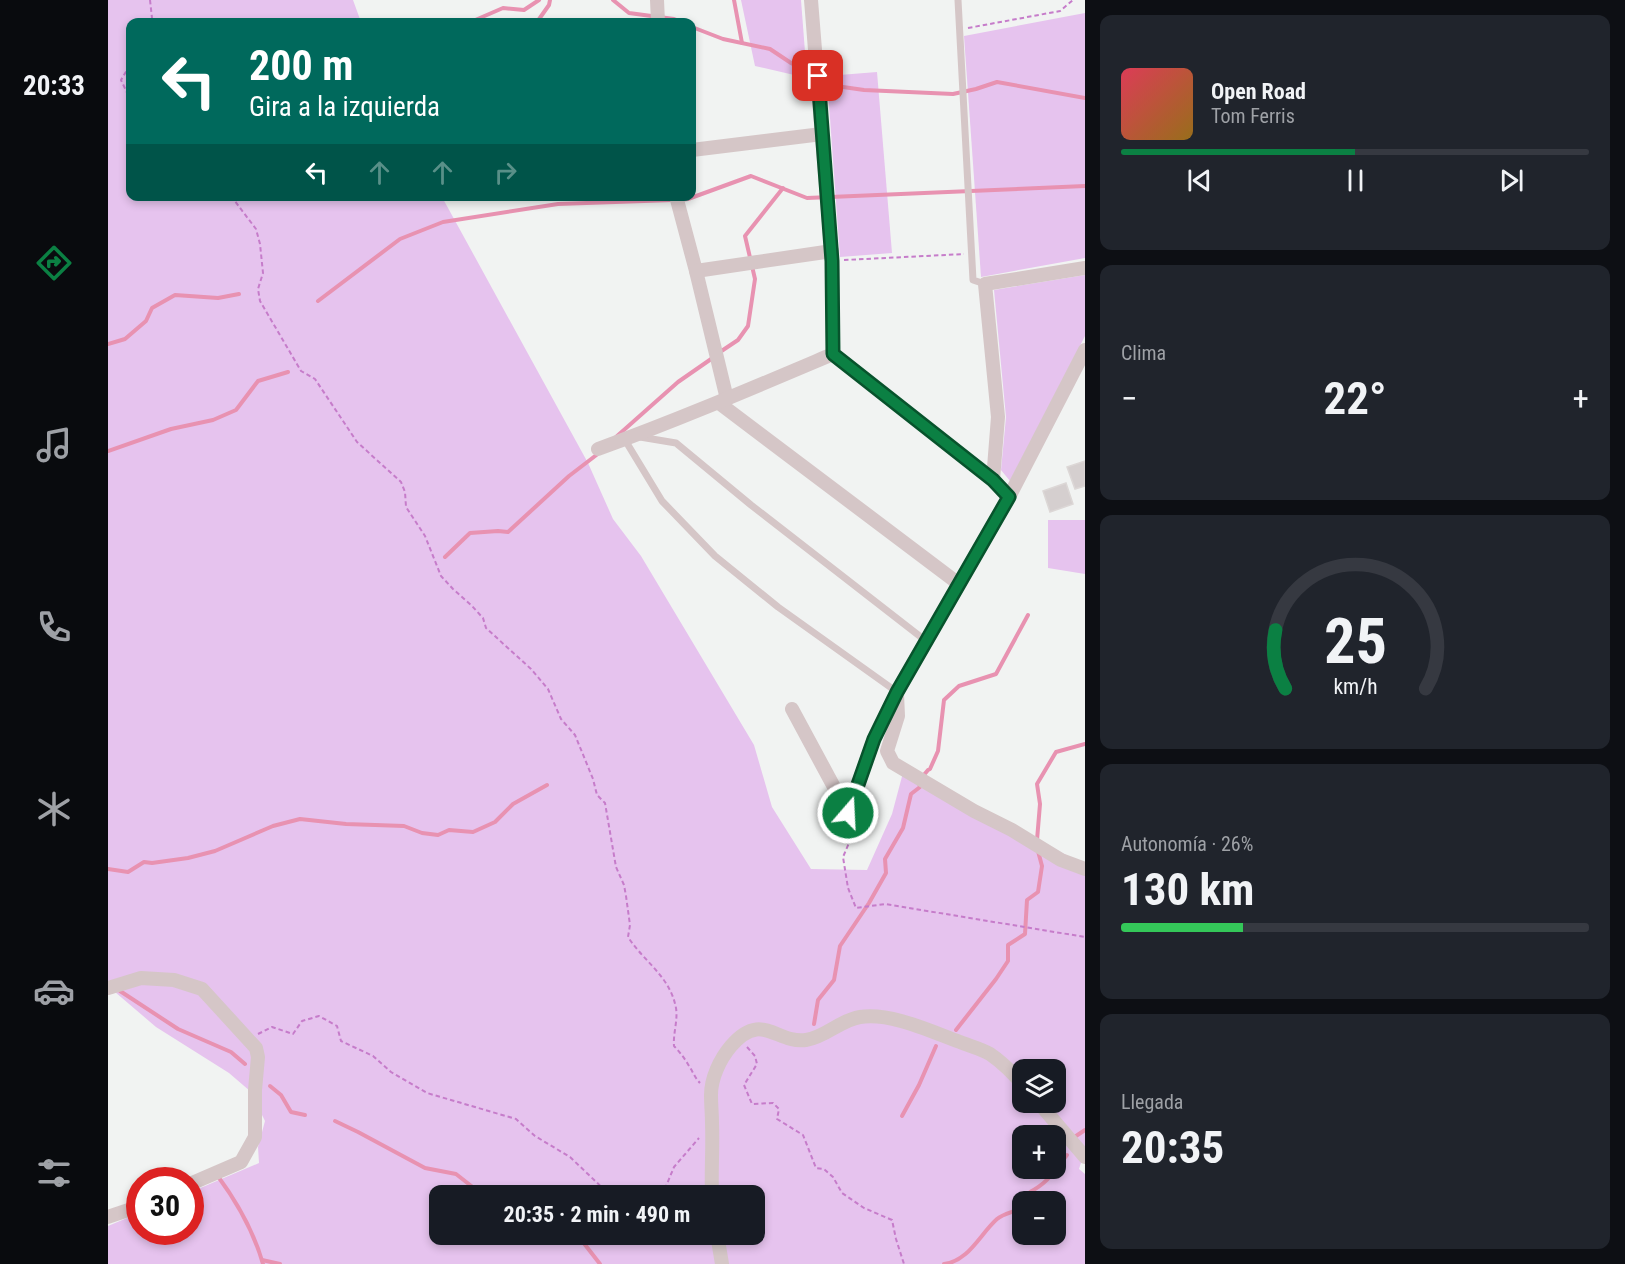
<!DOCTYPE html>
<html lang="es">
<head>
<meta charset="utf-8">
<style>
  body { margin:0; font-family:"Roboto Condensed",sans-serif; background:#20242c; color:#f1f3f6; height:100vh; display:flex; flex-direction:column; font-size:22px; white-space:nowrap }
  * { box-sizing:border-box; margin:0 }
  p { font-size:20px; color:#9ea1a6 }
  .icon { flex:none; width:33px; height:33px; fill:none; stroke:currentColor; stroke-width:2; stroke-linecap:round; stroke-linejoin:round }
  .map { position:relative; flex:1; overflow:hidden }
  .details { display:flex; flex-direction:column; gap:15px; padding:15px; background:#0d0f14; width:540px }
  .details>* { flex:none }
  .banner { position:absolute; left:18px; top:18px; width:570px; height:183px; border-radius:12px; box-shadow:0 3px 9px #0003; background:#00695c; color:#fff; overflow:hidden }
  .tools { position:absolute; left:904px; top:1059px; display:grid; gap:12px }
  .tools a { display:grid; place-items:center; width:54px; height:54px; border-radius:12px; background:#171b24; box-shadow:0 3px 9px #0003; font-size:30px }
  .speed { position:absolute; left:18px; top:1167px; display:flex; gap:12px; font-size:30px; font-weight:700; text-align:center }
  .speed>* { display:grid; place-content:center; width:78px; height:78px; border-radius:50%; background:#171b24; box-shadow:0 3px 9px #0003; line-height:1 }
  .speed .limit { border:9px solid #d22; background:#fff; color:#111 }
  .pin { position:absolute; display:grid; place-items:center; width:51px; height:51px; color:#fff; margin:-26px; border-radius:12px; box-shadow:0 3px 9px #0006 }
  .me { position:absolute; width:66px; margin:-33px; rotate:19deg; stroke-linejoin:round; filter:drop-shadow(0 0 4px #0008) }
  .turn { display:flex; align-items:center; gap:21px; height:126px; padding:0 24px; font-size:27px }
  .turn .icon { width:78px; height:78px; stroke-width:2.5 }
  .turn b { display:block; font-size:42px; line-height:51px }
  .lanes { display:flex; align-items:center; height:57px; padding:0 24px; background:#0003; justify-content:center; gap:30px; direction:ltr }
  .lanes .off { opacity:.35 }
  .big { font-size:45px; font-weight:700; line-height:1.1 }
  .details .tile { flex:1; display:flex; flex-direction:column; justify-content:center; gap:9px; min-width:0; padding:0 21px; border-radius:12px; background:#20242c }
  .details .dial { align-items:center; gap:0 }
  .dial svg { height:156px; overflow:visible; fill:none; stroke:#363941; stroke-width:7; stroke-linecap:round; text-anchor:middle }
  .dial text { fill:#f1f3f6; stroke:none }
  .song { display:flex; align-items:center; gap:18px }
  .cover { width:72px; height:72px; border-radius:9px; background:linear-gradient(135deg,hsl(350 70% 55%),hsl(40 70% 35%)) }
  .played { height:6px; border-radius:3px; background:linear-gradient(90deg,#0b8043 50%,#363941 50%) }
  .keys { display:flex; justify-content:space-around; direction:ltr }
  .heat { display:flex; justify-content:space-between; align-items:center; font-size:33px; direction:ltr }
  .charge { height:9px; border-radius:4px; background:linear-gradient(90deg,#34c759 26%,#363941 0) }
  .trip { position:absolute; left:321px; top:1185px; width:336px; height:60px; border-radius:12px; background:#171b24; box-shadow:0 3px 9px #0003; font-weight:700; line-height:60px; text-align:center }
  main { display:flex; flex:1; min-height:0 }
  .tabs { display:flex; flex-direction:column; width:108px; justify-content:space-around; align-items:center; background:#090b0e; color:#9ea1a6 }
  .tabs .icon { width:42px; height:42px }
  .tabs .active { color:#0b8043 }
  .tabs b { font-size:27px; color:#f1f3f6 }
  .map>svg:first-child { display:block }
  .green { fill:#e6c3ee; fill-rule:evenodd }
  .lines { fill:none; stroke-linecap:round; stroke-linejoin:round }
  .stream { stroke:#e892b1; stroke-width:4 }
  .building { fill:#d5cfcf; stroke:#dcd7d6; stroke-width:1.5 }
  .path { stroke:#c67cca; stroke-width:2; stroke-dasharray:4.5 3; stroke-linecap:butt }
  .service { stroke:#d5c6c7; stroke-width:7 }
  .minor { stroke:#d5c6c7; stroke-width:14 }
  .route-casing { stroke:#07532c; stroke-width:15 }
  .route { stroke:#0b8043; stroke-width:10 }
</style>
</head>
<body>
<main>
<nav class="tabs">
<b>20:33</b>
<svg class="icon active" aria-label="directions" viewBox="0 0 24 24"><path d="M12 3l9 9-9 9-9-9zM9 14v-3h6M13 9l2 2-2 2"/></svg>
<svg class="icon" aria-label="music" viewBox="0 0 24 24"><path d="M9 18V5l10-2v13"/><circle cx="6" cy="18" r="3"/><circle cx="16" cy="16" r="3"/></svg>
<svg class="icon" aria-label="phone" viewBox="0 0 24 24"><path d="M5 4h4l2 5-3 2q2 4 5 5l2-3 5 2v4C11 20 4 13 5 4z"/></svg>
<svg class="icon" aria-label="climate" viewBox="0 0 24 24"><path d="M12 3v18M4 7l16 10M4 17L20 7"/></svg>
<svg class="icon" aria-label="car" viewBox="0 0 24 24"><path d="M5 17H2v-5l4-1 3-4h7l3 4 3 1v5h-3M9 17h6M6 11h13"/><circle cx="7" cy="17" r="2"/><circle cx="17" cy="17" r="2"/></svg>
<svg class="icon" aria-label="filters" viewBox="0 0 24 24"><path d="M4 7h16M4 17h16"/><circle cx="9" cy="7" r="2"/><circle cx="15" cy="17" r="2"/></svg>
</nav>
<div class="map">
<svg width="977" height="1264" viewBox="0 0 977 1264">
  <rect width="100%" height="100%" fill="#f1f3f2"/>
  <g class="green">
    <path d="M0,0H245L253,22H22V196L334,197L480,463L505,519L533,556L646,745L664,807L703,869L759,870L784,814L796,769L977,865V1150L971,1169L977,1174V1264H0V1226L31,1213L32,1232H82L83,1192L151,1163L150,1147L157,1121L142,1091L121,1073L48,1027L7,992L0,988ZM915,1070H948V1102H915ZM915,1136H948V1168H915ZM332,1196H646V1234H332ZM915,1202H948V1234H915Z"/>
    <path d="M633,0H693L699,78L647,66Z"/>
    <path d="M977,13V258L873,277L856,36Z"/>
    <path d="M769,72L784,253L732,257L719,76Z"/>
    <path d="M977,275V336L902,481L893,470L898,417L886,290Z"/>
    <path d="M940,520H977V574L940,568Z"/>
  </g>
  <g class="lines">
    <g class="stream">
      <path d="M505,0L521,13L566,19L574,22"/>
      <path d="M626,0L634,43"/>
      <path d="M353,22L365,21L395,8L416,10L431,0"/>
      <path d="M429,22L441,5L442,0"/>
      <path d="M584,27L615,39L662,49L683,63L704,74"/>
      <path d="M714,79L728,86L756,90L845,94L868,89L889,82L977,98"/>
      <path d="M572,200L580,199L643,176L699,198L977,186"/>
      <path d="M210,301L292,239L335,222L450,204L565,200"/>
      <path d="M0,344L17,339L38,321L44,308L67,295L110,298L131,294"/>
      <path d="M612,352L630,340L640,326L647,279L637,236L675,188"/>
      <path d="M508,437L570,382L606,357"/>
      <path d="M0,451L63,429L105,420L128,410L150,381L180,372"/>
      <path d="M337,557L362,533L390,531L400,532L461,476L491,453"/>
      <path d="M815,776L820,770L822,769L830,751L836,700L851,686L888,674L920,615"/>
      <path d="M929,840L932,804L929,784L948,752L977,744"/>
      <path d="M0,869L20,872L36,862L44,863L80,858L107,851L165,826L192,819L238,824L296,826L314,833L330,835L341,830L365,832L387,822L405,804L439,785"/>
      <path d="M12,991L70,1029L123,1052L137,1064"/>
      <path d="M706,1024L710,1000L726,980L732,946L761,903L778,873L777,859L795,828L803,794L812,787L811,782"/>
      <path d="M848,1030L888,979L900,961V945L917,934L919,900L930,892L934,866L930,851"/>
      <path d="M162,1086L173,1095L183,1112L197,1115"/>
      <path d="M794,1116L811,1085L828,1046"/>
      <path d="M227,1121L250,1132L317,1168L348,1174L376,1196"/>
      <path d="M968,1136L977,1130"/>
      <path d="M109,1175C129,1202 146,1232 155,1264"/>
      <path d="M924,1202L922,1192C942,1181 945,1172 959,1155"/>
      <path d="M466,1234L471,1237L492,1264"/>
      <path d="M154,1260L172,1264"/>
      <path d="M836,1264C861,1261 872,1234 889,1219C896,1213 907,1212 915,1207"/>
    </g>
  </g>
  <g class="building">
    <path d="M977,461V486L967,489L959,467Z"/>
    <path d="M958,483L965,504L942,512L935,491Z"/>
  </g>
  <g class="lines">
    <g class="path">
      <path d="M42,0L44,18L42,22"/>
      <path d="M860,28L952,11L965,0"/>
      <path d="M22,65L13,80L22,99"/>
      <path d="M123,196L148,229L152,244L155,273L150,289L152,301L193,371L207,379L249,442L293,482L297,492L298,507L317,536L333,576L345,589L364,606L375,618L378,628L423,669L440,689L453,719L467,735L485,779L489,795L497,803L508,867L516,885L518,896L522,925L520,937C536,962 562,976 568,1008C570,1021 565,1033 566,1046C572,1052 577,1059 581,1066C585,1072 587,1078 592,1083"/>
      <path d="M736,260L856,254"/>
      <path d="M745,824L747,829L735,857L740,888L748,908L777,904L977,937"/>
      <path d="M150,1034L164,1027L185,1034L194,1021L211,1016L229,1026L233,1041L265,1056L283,1072L319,1093L408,1119L427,1136L462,1157L503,1196"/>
      <path d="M639,1047L647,1056L649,1064L636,1085L644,1104L665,1103L671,1109L669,1119L695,1135L708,1168L716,1169L725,1177L734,1193L756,1208L784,1220L788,1239L796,1264"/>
      <path d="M554,1196L566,1167L591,1138"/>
    </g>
    <g class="service">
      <path d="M850,0L865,280L877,284"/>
      <path d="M532,437L568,443L643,505L818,641"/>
      <path d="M517,440L554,501L607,556L670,607L789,692"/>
    </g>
    <g class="minor">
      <path d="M549,0L550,22"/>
      <path d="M703,0L724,261L725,354"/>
      <path d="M584,150L714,134"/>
      <path d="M568,196L588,271L619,399"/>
      <path d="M588,271L724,251"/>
      <path d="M725,354L885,480L901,497"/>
      <path d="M611,403L851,584"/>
      <path d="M490,449C570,420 647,387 725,354"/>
      <path d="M885,480L890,417L877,284L977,268"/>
      <path d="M789,694L790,716L779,751L785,763L866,811L904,830L953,860L977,869"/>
      <path d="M684,709L740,813"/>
      <path d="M740,813L766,739L789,692L901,497L977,350"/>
      <path d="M0,988L33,978L66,980L94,989L148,1048L150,1057L147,1090V1137L133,1162L82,1184"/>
      <path d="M930,1102L977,1157"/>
      <path d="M604,1196C603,1171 605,1147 604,1123C604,1114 603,1105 603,1095C603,1078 612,1059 623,1046C654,1010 668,1044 698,1040C718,1037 732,1020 752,1017C783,1012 824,1032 852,1042C862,1046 874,1049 882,1054C895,1063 905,1073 915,1085"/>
      <path d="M0,1217L32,1206"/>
      <path d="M609,1234L614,1264"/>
    </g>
  </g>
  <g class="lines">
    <g class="route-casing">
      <path id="route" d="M710,76L724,261L725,354L885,480L901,497L789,692L766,739L740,813"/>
    </g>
    <use href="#route" class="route"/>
  </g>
</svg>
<div class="tools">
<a><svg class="icon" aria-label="layers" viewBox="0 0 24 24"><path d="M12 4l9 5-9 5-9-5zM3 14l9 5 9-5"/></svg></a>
<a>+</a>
<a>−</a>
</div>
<div class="speed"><div class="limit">30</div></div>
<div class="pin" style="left:710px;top:76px;background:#d93025"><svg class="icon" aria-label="arrive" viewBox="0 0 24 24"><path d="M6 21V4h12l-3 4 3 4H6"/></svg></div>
<svg class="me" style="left:740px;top:813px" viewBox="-20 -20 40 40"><circle r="17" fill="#0b8043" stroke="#fff" stroke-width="3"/><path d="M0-11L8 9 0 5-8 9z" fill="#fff"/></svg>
<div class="trip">20:35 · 2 min · 490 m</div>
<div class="banner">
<div class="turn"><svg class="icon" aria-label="left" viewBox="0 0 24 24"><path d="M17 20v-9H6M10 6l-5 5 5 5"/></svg><div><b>200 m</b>Gira a la izquierda</div></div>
<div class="lanes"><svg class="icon" aria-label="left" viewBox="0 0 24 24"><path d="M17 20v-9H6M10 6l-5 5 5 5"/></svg><svg class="icon off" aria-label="ahead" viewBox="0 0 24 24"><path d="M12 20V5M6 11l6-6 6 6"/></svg><svg class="icon off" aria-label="ahead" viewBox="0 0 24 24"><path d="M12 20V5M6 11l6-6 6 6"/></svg><svg class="icon off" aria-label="right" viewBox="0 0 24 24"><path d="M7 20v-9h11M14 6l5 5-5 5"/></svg></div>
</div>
</div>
<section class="details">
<div class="tile">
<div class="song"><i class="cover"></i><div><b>Open Road</b><p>Tom Ferris</p></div></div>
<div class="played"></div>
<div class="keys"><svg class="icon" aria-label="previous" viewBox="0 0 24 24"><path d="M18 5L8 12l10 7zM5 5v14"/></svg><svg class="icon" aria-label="pause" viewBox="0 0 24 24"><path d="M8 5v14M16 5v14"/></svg><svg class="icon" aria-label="next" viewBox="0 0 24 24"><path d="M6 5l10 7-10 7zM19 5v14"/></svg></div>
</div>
<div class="tile"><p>Clima</p>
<div class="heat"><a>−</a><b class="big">22°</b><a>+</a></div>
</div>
<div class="tile dial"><svg viewBox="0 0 100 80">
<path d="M14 69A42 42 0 1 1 86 69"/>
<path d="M14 69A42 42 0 0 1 9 39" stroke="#0b8043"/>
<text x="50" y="56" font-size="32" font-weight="700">25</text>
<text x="50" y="72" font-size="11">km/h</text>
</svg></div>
<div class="tile"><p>Autonomía · 26%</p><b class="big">130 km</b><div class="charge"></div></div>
<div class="tile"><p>Llegada</p><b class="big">20:35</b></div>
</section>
</main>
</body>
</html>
